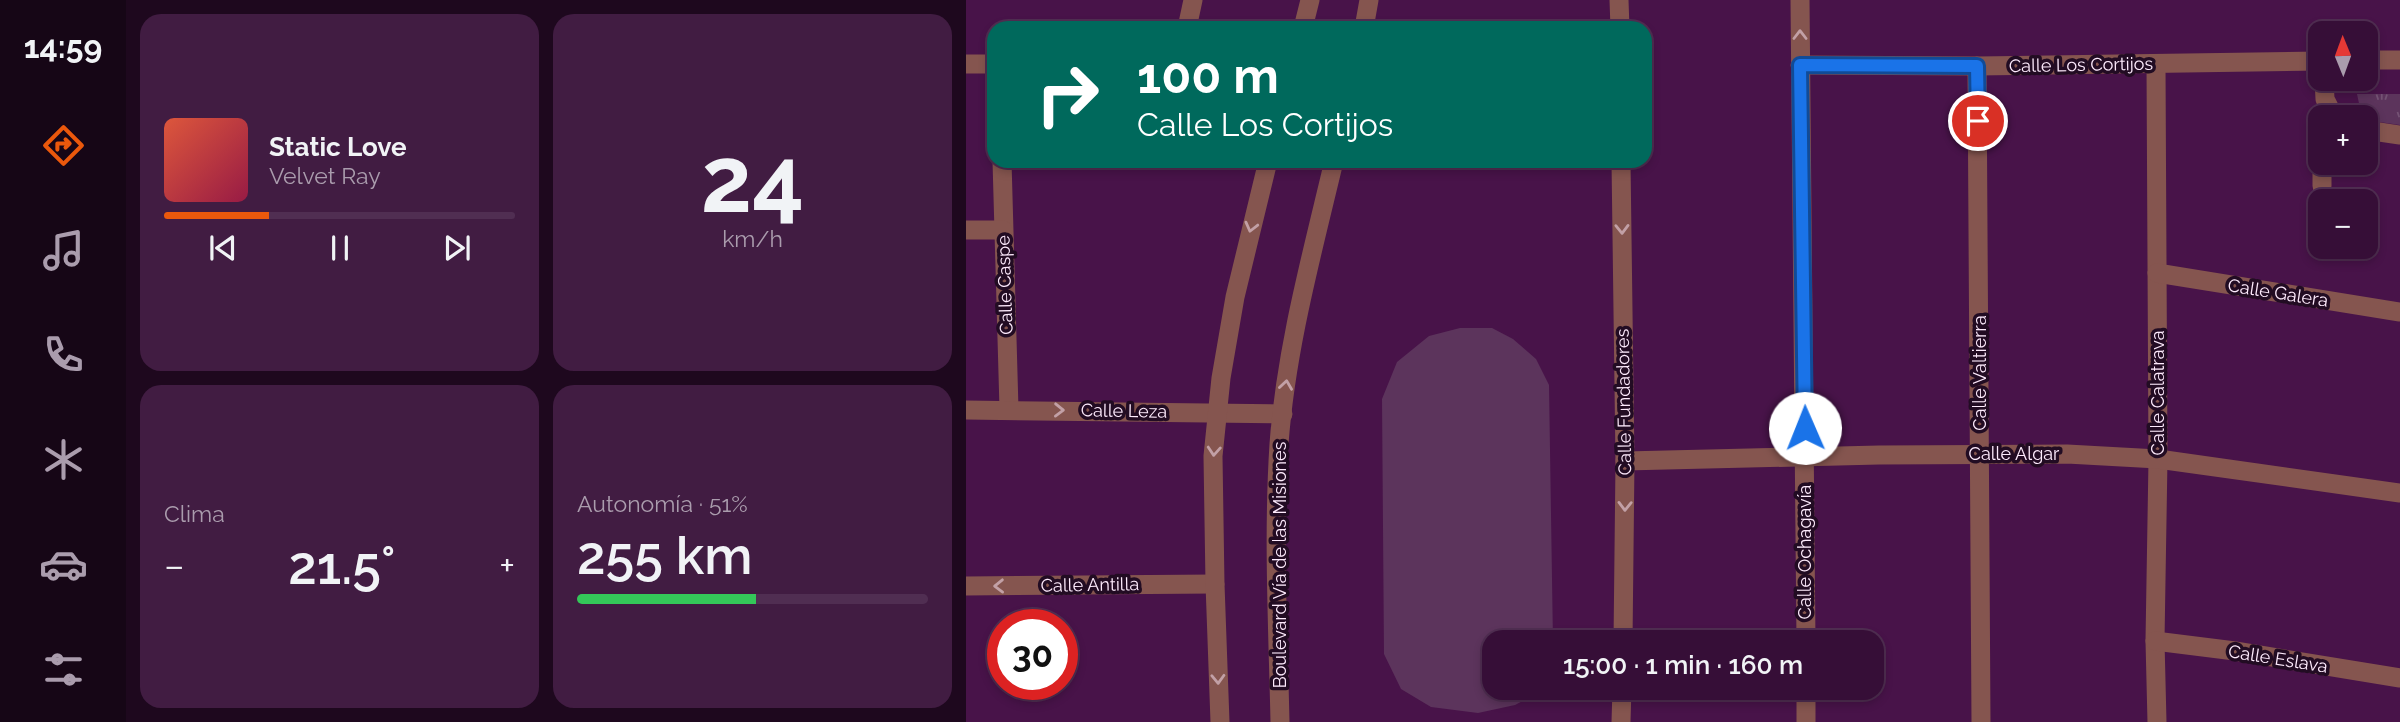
<!DOCTYPE html>
<html lang="es">
<head>
<meta charset="utf-8">
<style>
  body { margin:0; font-family:Raleway,sans-serif; background:#411c42; color:#f1f3f6; height:100vh; display:flex; flex-direction:column; font-size:26px; white-space:nowrap }
  * { box-sizing:border-box; margin:0 }
  p { font-size:23px; color:#aa9cad }
  .icon { flex:none; width:38px; height:38px; fill:none; stroke:currentColor; stroke-width:2; stroke-linecap:round; stroke-linejoin:round }
  .map { position:relative; flex:1; overflow:hidden }
  .side { display:flex; flex-direction:column; gap:14px; padding:14px; background:#1e081e; width:840px }
  .side>* { flex:none }
  .top-card { position:absolute; left:21px; top:21px; width:665px; height:147px; border-radius:21px; box-shadow:0 4px 10px #0003,0 0 0 2px #502e52; background:#00695c; color:#fff; overflow:hidden }
  .needle { width:46px; rotate:359deg }
  .tools { position:absolute; left:1342px; top:21px; display:grid; gap:14px }
  .tools a { display:grid; place-items:center; width:70px; height:70px; border-radius:14px; background:#360e37; box-shadow:0 4px 10px #0003,0 0 0 2px #502e52; font-size:35px }
  .speed { position:absolute; left:21px; top:609px; display:flex; gap:14px; font-size:35px; font-weight:700; text-align:center }
  .speed>* { display:grid; place-content:center; width:91px; height:91px; border-radius:50%; background:#360e37; box-shadow:0 4px 10px #0003,0 0 0 2px #502e52; line-height:1 }
  .speed .limit { border:10px solid #d22; background:#fff; color:#111 }
  .pin { position:absolute; display:grid; place-items:center; width:60px; height:60px; color:#fff; margin:-30px; border:4px solid #fff; border-radius:50%; box-shadow:0 2px 7px #0007 }
  .me { position:absolute; width:77px; margin:-38px; rotate:359deg; stroke-linejoin:round; filter:drop-shadow(0 0 5px #0008) }
  .turn { display:flex; align-items:center; gap:24px; height:147px; padding:0 35px; font-size:32px }
  .turn .icon { width:91px; height:91px; stroke-width:2.5 }
  .turn b { display:block; font-size:49px; line-height:60px }
  .big { font-size:52px; font-weight:600; line-height:1.1 }
  .side .card { flex:1; display:flex; flex-direction:column; justify-content:center; gap:10px; min-width:0; padding:0 24px; border-radius:21px; background:#411c42 }
  .side .dial { align-items:center; gap:0 }
  .dial b { font-size:91px; line-height:1 }
  .song { display:flex; align-items:center; gap:21px }
  .cover { width:84px; height:84px; border-radius:10px; background:linear-gradient(135deg,hsl(10 70% 55%),hsl(340 70% 35%)) }
  .played { height:7px; border-radius:4px; background:linear-gradient(90deg,#ea580c 30%,#502e52 30%) }
  .keys { display:flex; justify-content:space-around; direction:ltr }
  .heat { display:flex; justify-content:space-between; align-items:center; font-size:38px; direction:ltr }
  .charge { height:10px; border-radius:5px; background:linear-gradient(90deg,#34c759 51%,#502e52 0) }
  .side .tiles { flex:1; display:grid; gap:14px; grid-template-columns:repeat(2,1fr) }
  .trip { position:absolute; left:516px; top:630px; width:402px; height:70px; border-radius:21px; background:#360e37; box-shadow:0 4px 10px #0003,0 0 0 2px #502e52; font-weight:600; line-height:70px; text-align:center }
  main { display:flex; flex:1; min-height:0 }
  .tab-bar { display:flex; flex-direction:column; width:126px; justify-content:space-around; align-items:center; background:#160616; color:#aa9cad }
  .tab-bar .icon { width:49px; height:49px }
  .tab-bar .selected { color:#ea580c }
  .tab-bar b { font-size:32px; color:#f1f3f6 }
  .map>svg:first-child { display:block }
  .grass { fill:url(#grass-tufts) }
  .pitch { fill:#5c345c }
  .lines { fill:none; stroke-linecap:round; stroke-linejoin:round }
  .minor { stroke:#85554f; stroke-width:19 }
  .tertiary { stroke:#85554f; stroke-width:19 }
  .oneway { stroke:#c2a0a6 }
  .route-casing { stroke:#114b97; stroke-width:18 }
  .route { stroke:#1a73e8; stroke-width:12 }
  .labels { text-anchor:middle; stroke-width:7; stroke-linejoin:round; paint-order:stroke }
  .street-label { font-size:18px; fill:#feebfd; stroke:#220c23 }
</style>
</head>
<body>
<main>
<nav class="tab-bar">
<b>14:59</b>
<svg class="icon selected" aria-label="directions" viewBox="0 0 24 24"><path d="M12 3l9 9-9 9-9-9zM9 14v-3h6M13 9l2 2-2 2"/></svg>
<svg class="icon" aria-label="music" viewBox="0 0 24 24"><path d="M9 18V5l10-2v13"/><circle cx="6" cy="18" r="3"/><circle cx="16" cy="16" r="3"/></svg>
<svg class="icon" aria-label="phone" viewBox="0 0 24 24"><path d="M5 4h4l2 5-3 2q2 4 5 5l2-3 5 2v4C11 20 4 13 5 4z"/></svg>
<svg class="icon" aria-label="climate" viewBox="0 0 24 24"><path d="M12 3v18M4 7l16 10M4 17L20 7"/></svg>
<svg class="icon" aria-label="car" viewBox="0 0 24 24"><path d="M5 17H2v-5l4-1 3-4h7l3 4 3 1v5h-3M9 17h6M6 11h13"/><circle cx="7" cy="17" r="2"/><circle cx="17" cy="17" r="2"/></svg>
<svg class="icon" aria-label="filters" viewBox="0 0 24 24"><path d="M4 7h16M4 17h16"/><circle cx="9" cy="7" r="2"/><circle cx="15" cy="17" r="2"/></svg>
</nav>
<section class="side">
<div class="tiles">
<div class="card">
<div class="song"><i class="cover"></i><div><b>Static Love</b><p>Velvet Ray</p></div></div>
<div class="played"></div>
<div class="keys"><svg class="icon" aria-label="previous" viewBox="0 0 24 24"><path d="M18 5L8 12l10 7zM5 5v14"/></svg><svg class="icon" aria-label="pause" viewBox="0 0 24 24"><path d="M8 5v14M16 5v14"/></svg><svg class="icon" aria-label="next" viewBox="0 0 24 24"><path d="M6 5l10 7-10 7zM19 5v14"/></svg></div>
</div>
<div class="card dial"><b>24</b><p>km/h</p></div>
<div class="card"><p>Clima</p>
<div class="heat"><a>−</a><b class="big">21.5°</b><a>+</a></div>
</div>
<div class="card"><p>Autonomía · 51%</p><b class="big">255 km</b><div class="charge"></div></div>
</div>
</section>
<div class="map">
<svg width="1434" height="722" viewBox="0 0 1434 722">
  <defs>
    <pattern id="grass-tufts" width="24" height="20" patternUnits="userSpaceOnUse" patternTransform="scale(1.75)"><rect width="24" height="20" fill="#5c345c"/><path d="M3 7l-1-3M5 7V3M7 7l1-3M15 17l-1-3M17 17v-4M19 17l1-3" fill="none" stroke="#745274"/></pattern>
  </defs>
  <rect width="100%" height="100%" fill="#481349"/>
  <path class="grass" d="M1391,94H1434V125L1400,120V117H1396Z"/>
  <path class="pitch" d="M494,328H526L547,339L570,359L583,385L587,642H528V688H578L576,691L549,705L512,713L465,707L435,689L418,654L416,399L431,362L463,336Z"/>
  <g class="lines">
    <g class="minor">
      <path d="M653,0L654,28"/>
      <path d="M834,0L840,642"/>
      <path d="M221,28L227,0"/>
      <path d="M1400,60H1434"/>
      <path d="M0,64H28"/>
      <path d="M1190,64L1192,459L1189,641L1191,722"/>
      <path d="M834,65L1011,66L1354,61"/>
      <path d="M1011,66L1015,722"/>
      <path d="M1358,79L1359,99L1368,117"/>
      <path d="M1400,130L1434,135"/>
      <path d="M36,161L43,409"/>
      <path d="M655,161L659,461L657,642"/>
      <path d="M1356,186V163"/>
      <path d="M0,230H37"/>
      <path d="M1191,273L1434,312"/>
      <path d="M0,410L317,414"/>
      <path d="M659,461L913,455L1101,454L1192,459L1434,493"/>
      <path d="M0,586L249,584"/>
      <path d="M1189,641L1269,651L1434,678"/>
      <path d="M840,688V722"/>
      <path d="M655,722L656,688"/>
    </g>
    <g class="tertiary">
      <path d="M337,28L344,0"/>
      <path d="M398,28L403,0"/>
      <path d="M254,722L249,584L247,456L255,378L269,297L302,161"/>
      <path d="M314,722C312,630 307,536 313,444C320,348 346,254 368,161"/>
    </g>
  </g>
  <defs><path id="oneway-chevron" d="M-2-3.5L2.5 0L-2 3.5" fill="none" stroke-width="1.6" stroke-linecap="round" stroke-linejoin="round" transform="scale(1.75)"/></defs>
  <g class="oneway">
    <use href="#oneway-chevron" transform="translate(834 35) rotate(-90)"/>
    <use href="#oneway-chevron" transform="translate(285 227) rotate(104)"/>
    <use href="#oneway-chevron" transform="translate(656 229) rotate(89)"/>
    <use href="#oneway-chevron" transform="translate(320 385) rotate(-82)"/>
    <use href="#oneway-chevron" transform="translate(93 410) rotate(1)"/>
    <use href="#oneway-chevron" transform="translate(248 451) rotate(94)"/>
    <use href="#oneway-chevron" transform="translate(659 506) rotate(91)"/>
    <use href="#oneway-chevron" transform="translate(33 586) rotate(179)"/>
    <use href="#oneway-chevron" transform="translate(252 679) rotate(88)"/>
  </g>
  <g class="lines">
    <g class="route-casing">
      <path id="route" d="M839,428L834,65L1011,66L1012,121"/>
    </g>
    <use href="#route" class="route"/>
  </g>
  <g class="labels">
    <g class="street-label">
      <text transform="translate(1115 65) rotate(-1)" y="6">Calle Los Cortijos</text>
      <text transform="translate(39 285) rotate(-92)" y="6">Calle Caspe</text>
      <text transform="translate(1312 293) rotate(9)" y="6">Calle Galera</text>
      <text transform="translate(1014 373) rotate(-90)" y="6">Calle Valtierra</text>
      <text transform="translate(1192 393) rotate(-90)" y="6">Calle Calatrava</text>
      <text transform="translate(658 402) rotate(-91)" y="6">Calle Fundadores</text>
      <text transform="translate(158 411) rotate(1)" y="6">Calle Leza</text>
      <text x="1048" y="460">Calle Algar</text>
      <text transform="translate(839 552) rotate(-90)" y="6">Calle Ochagavía</text>
      <text transform="translate(314 565) rotate(-90)" y="6">Boulevard Vía de las Misiones</text>
      <text transform="translate(124 585) rotate(-1)" y="6">Calle Antilla</text>
      <text transform="translate(1312 659) rotate(9)" y="6">Calle Eslava</text>
    </g>
  </g>
</svg>
<div class="tools">
<a><svg class="needle" viewBox="-14 -14 28 28"><path d="M0-13l5 13h-10z" fill="#e53935"/><path d="M0 13l5-13h-10z" fill="#aa9cad"/></svg></a>
<a>+</a>
<a>−</a>
</div>
<div class="speed"><div class="limit">30</div></div>
<div class="pin" style="left:1012px;top:121px;background:#d93025"><svg class="icon" aria-label="arrive" viewBox="0 0 24 24"><path d="M6 21V4h12l-3 4 3 4H6"/></svg></div>
<svg class="me" style="left:839px;top:428px" viewBox="-20 -20 40 40"><circle r="19" fill="#fff"/><path d="M0-13L10 11 0 6-10 11z" fill="#1a73e8"/></svg>
<div class="trip">15:00 · 1 min · 160 m</div>
<div class="top-card">
<div class="turn"><svg class="icon" aria-label="right" viewBox="0 0 24 24"><path d="M7 20v-9h11M14 6l5 5-5 5"/></svg><div><b>100 m</b>Calle Los Cortijos</div></div>
</div>
</div>
</main>
</body>
</html>
